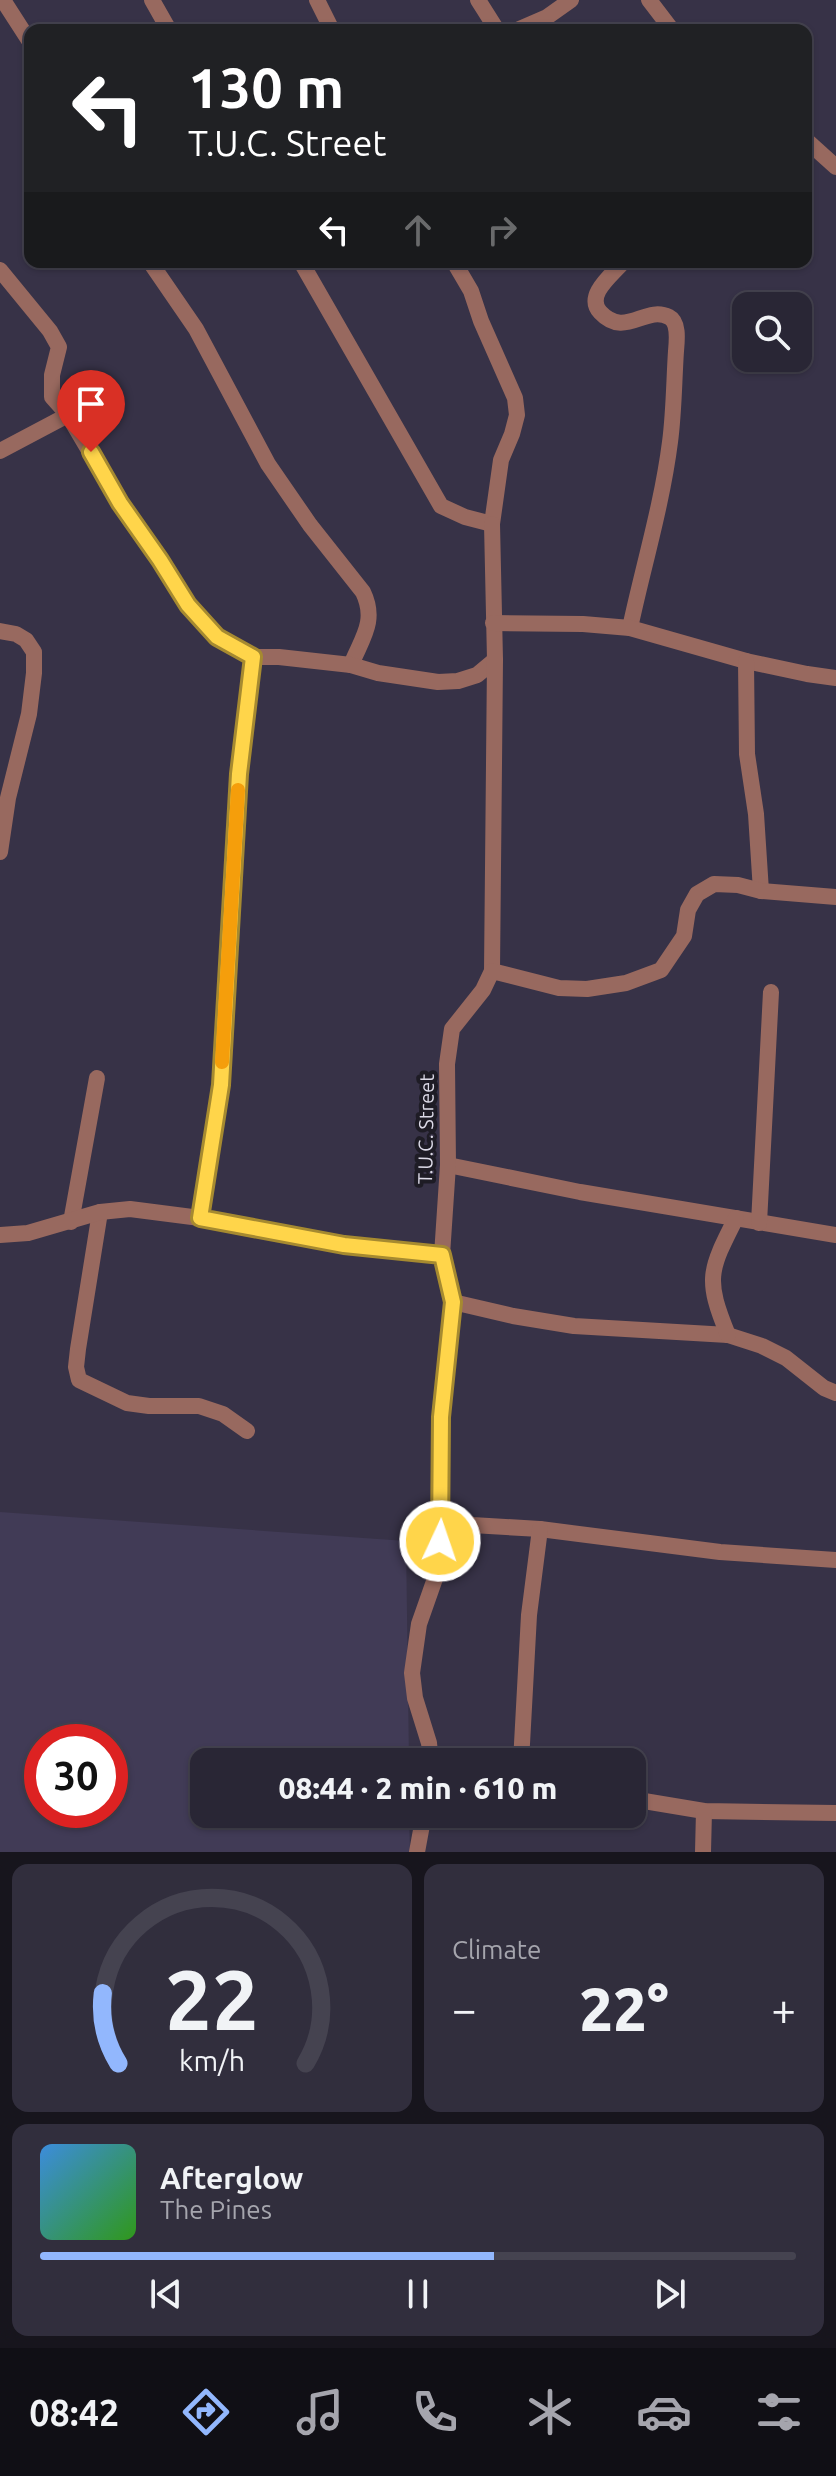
<!DOCTYPE html>
<html lang="en">
<head>
<meta charset="utf-8">
<style>
  body { margin:0; font-family:Ubuntu,sans-serif; background:#312e3d; color:#f1f3f6; height:100vh; display:flex; flex-direction:column; font-size:30px; white-space:nowrap }
  * { box-sizing:border-box; margin:0 }
  p { font-size:26px; color:#a5a5ad }
  .icon { flex:none; width:44px; height:44px; fill:none; stroke:currentColor; stroke-width:2; stroke-linecap:round; stroke-linejoin:round }
  .map { position:relative; height:1852px; overflow:hidden }
  .details { display:flex; flex-direction:column; gap:12px; padding:12px; background:#17151d; flex:1 }
  .details>* { flex:none }
  .hud { position:absolute; left:24px; top:24px; width:788px; height:244px; border-radius:16px; box-shadow:0 2px 6px #0004,0 0 0 2px #454350; background:#202124; color:#fff; overflow:hidden }
  .tools { position:absolute; left:732px; top:292px; display:grid; gap:16px }
  .tools a { display:grid; place-items:center; width:80px; height:80px; border-radius:16px; background:#292635; box-shadow:0 2px 6px #0004,0 0 0 2px #454350; font-size:40px }
  .speed { position:absolute; left:24px; top:1724px; display:flex; gap:16px; font-size:40px; font-weight:700; text-align:center }
  .speed>* { display:grid; place-content:center; width:104px; height:104px; border-radius:50%; background:#292635; box-shadow:0 2px 6px #0004,0 0 0 2px #454350; line-height:1 }
  .speed .limit { border:12px solid #d22; background:#fff; color:#111 }
  .pin { position:absolute; display:grid; place-items:center; width:68px; height:68px; color:#fff; margin:-82px -34px; border-radius:50% 50% 50% 0; rotate:-45deg; box-shadow:0 0 8px #0007 }
  .pin .icon { rotate:45deg }
  .me { position:absolute; width:88px; margin:-44px; rotate:3deg; stroke-linejoin:round; filter:drop-shadow(0 0 6px #0008) }
  .turn { display:flex; align-items:center; gap:28px; height:168px; padding:0 32px; font-size:36px }
  .turn .icon { width:104px; height:104px; stroke-width:2.5 }
  .turn b { display:block; font-size:56px; line-height:68px }
  .lanes { display:flex; align-items:center; height:76px; padding:0 32px; background:#0003; justify-content:center; gap:40px; direction:ltr }
  .lanes .off { opacity:.35 }
  .big { font-size:60px; font-weight:800; line-height:1.1 }
  .details .card { flex:1; display:flex; flex-direction:column; justify-content:center; gap:12px; min-width:0; padding:0 28px; border-radius:16px; background:#312e3d }
  .details .dial { align-items:center; gap:0 }
  .dial svg { height:208px; overflow:visible; fill:none; stroke:#454350; stroke-width:7; stroke-linecap:round; text-anchor:middle }
  .dial text { fill:#f1f3f6; stroke:none }
  .song { display:flex; align-items:center; gap:24px }
  .cover { width:96px; height:96px; border-radius:12px; background:linear-gradient(135deg,hsl(210 70% 55%),hsl(110 70% 35%)) }
  .played { height:8px; border-radius:4px; background:linear-gradient(90deg,#92b7fd 60%,#454350 60%) }
  .keys { display:flex; justify-content:space-around; direction:ltr }
  .heat { display:flex; justify-content:space-between; align-items:center; font-size:44px; direction:ltr }
  .details .tiles { flex:1; display:grid; gap:12px; grid-template-columns:1fr 1fr }
  .card:last-child { grid-column:span 2 }
  .trip { position:absolute; left:190px; top:1748px; width:456px; height:80px; border-radius:16px; background:#292635; box-shadow:0 2px 6px #0004,0 0 0 2px #454350; font-weight:800; line-height:80px; text-align:center }
  .dock { display:flex; height:128px; justify-content:space-around; align-items:center; background:#100f15; color:#a5a5ad }
  .dock .icon { width:56px; height:56px }
  .dock .on { color:#92b7fd }
  .dock b { font-size:36px; color:#f1f3f6 }
  .map>svg:first-child { display:block }
  .built { fill:#413b56; fill-rule:evenodd }
  .lines { fill:none; stroke-linecap:round; stroke-linejoin:round }
  .minor { stroke:#98695f; stroke-width:16 }
  .route-casing { stroke:#a68a30; stroke-width:20 }
  .route { stroke:#ffd54a; stroke-width:14 }
  .slow { stroke:#f59e0b; stroke-width:14 }
  .labels { text-anchor:middle; stroke-width:8; stroke-linejoin:round; paint-order:stroke }
  .street-label { font-size:20px; fill:#dcdae7; stroke:#1e1c25 }
</style>
</head>
<body>
<div class="map">
<svg width="836" height="1852" viewBox="0 0 836 1852">
  <rect width="100%" height="100%" fill="#373247"/>
  <path class="built" d="M0,1512L406,1541L409,1762H204V1814H409L410,1852H0ZM42,1742H110V1810H42Z"/>
  <g class="lines">
    <g class="minor">
      <path d="M3,0L30,42"/>
      <path d="M152,0L169,30"/>
      <path d="M317,0L332,30"/>
      <path d="M478,0L497,30"/>
      <path d="M649,0L672,30"/>
      <path d="M517,30L547,17L571,0"/>
      <path d="M806,140L836,167"/>
      <path d="M150,262L196,329L268,464L310,525L363,592C377,621 362,638 351,665"/>
      <path d="M301,262L441,506L465,517L492,524L501,460L512,434L517,415L515,398L481,321L471,291L454,262"/>
      <path d="M623,262C612,275 585,295 600,312C625,339 645,305 669,317C679,322 677,340 676,351C674,381 674,412 670,442C662,505 643,567 630,628"/>
      <path d="M0,270L50,331L59,347L52,375V397L68,415L120,503L160,560L188,605L217,637L253,657H279L351,665L378,673L438,682L458,681L477,675L495,660"/>
      <path d="M0,451L68,415"/>
      <path d="M492,524L495,660L492,971"/>
      <path d="M493,623L583,624L630,628L746,661L807,674L836,678"/>
      <path d="M0,631L16,634L26,640L34,652V673L29,714L8,798L0,852"/>
      <path d="M746,661L747,754L756,814L761,891"/>
      <path d="M448,1165L580,1192L836,1235"/>
      <path d="M100,1212L78,1349L76,1367L79,1380L127,1403L149,1406H199L223,1414L247,1431"/>
      <path d="M200,1218L221,1085L239,774L253,657"/>
      <path d="M71,1222L97,1078"/>
      <path d="M759,1223L771,992"/>
      <path d="M0,1235L28,1233L100,1212L130,1209L200,1218L344,1245L442,1255"/>
      <path d="M453,1302L513,1316L574,1326L728,1335L762,1346L786,1358L824,1388L836,1393"/>
      <path d="M728,1335C705,1279 709,1271 736,1218"/>
      <path d="M442,1511L472,1525L540,1529L720,1552L836,1560"/>
      <path d="M431,1762L429,1743L415,1698L412,1673L419,1624L438,1570L442,1511L441,1417L453,1302L442,1255L448,1165L447,1064L452,1029L483,990L492,971L559,988L587,989L626,983L661,970L684,936L688,910L697,894L714,884L738,885L761,891L836,897"/>
      <path d="M521,1762L529,1615L540,1529"/>
      <path d="M632,1799L704,1811L836,1813"/>
      <path d="M417,1852L424,1814"/>
      <path d="M703,1852L704,1811"/>
    </g>
  </g>
  <g class="lines">
    <g class="route-casing">
      <path id="route" d="M91,452L120,503L160,560L188,605L217,637L253,657L239,774L221,1085L200,1218L344,1245L442,1255L453,1302L441,1417L440,1541"/>
    </g>
    <use href="#route" class="route"/>
    <path class="slow" d="M222,1062L238,790"/>
  </g>
  <g class="labels">
    <g class="street-label">
      <text transform="translate(426 1129) rotate(-89)" y="7">T.U.C. Street</text>
    </g>
  </g>
</svg>
<div class="tools">
<a><svg class="icon" aria-label="search" viewBox="0 0 24 24"><circle cx="10" cy="10" r="6"/><path d="M15 15l6 6"/></svg></a>
</div>
<div class="speed"><div class="limit">30</div></div>
<div class="pin" style="left:91px;top:452px;background:#d93025"><svg class="icon" aria-label="arrive" viewBox="0 0 24 24"><path d="M6 21V4h12l-3 4 3 4H6"/></svg></div>
<svg class="me" style="left:440px;top:1541px" viewBox="-20 -20 40 40"><circle r="17" fill="#ffd54a" stroke="#fff" stroke-width="3"/><path d="M0-11L8 9 0 5-8 9z" fill="#fff"/></svg>
<div class="trip">08:44 · 2 min · 610 m</div>
<div class="hud">
<div class="turn"><svg class="icon" aria-label="left" viewBox="0 0 24 24"><path d="M17 20v-9H6M10 6l-5 5 5 5"/></svg><div><b>130 m</b>T.U.C. Street</div></div>
<div class="lanes"><svg class="icon" aria-label="left" viewBox="0 0 24 24"><path d="M17 20v-9H6M10 6l-5 5 5 5"/></svg><svg class="icon off" aria-label="ahead" viewBox="0 0 24 24"><path d="M12 20V5M6 11l6-6 6 6"/></svg><svg class="icon off" aria-label="right" viewBox="0 0 24 24"><path d="M7 20v-9h11M14 6l5 5-5 5"/></svg></div>
</div>
</div>
<section class="details">
<div class="tiles">
<div class="card dial"><svg viewBox="0 0 100 80">
<path d="M14 69A42 42 0 1 1 86 69"/>
<path d="M14 69A42 42 0 0 1 8 42" stroke="#92b7fd"/>
<text x="50" y="56" font-size="32" font-weight="700">22</text>
<text x="50" y="72" font-size="11">km/h</text>
</svg></div>
<div class="card"><p>Climate</p>
<div class="heat"><a>−</a><b class="big">22°</b><a>+</a></div>
</div>
<div class="card">
<div class="song"><i class="cover"></i><div><b>Afterglow</b><p>The Pines</p></div></div>
<div class="played"></div>
<div class="keys"><svg class="icon" aria-label="previous" viewBox="0 0 24 24"><path d="M18 5L8 12l10 7zM5 5v14"/></svg><svg class="icon" aria-label="pause" viewBox="0 0 24 24"><path d="M8 5v14M16 5v14"/></svg><svg class="icon" aria-label="next" viewBox="0 0 24 24"><path d="M6 5l10 7-10 7zM19 5v14"/></svg></div>
</div>
</div>
</section>
<nav class="dock">
<b>08:42</b>
<svg class="icon on" aria-label="directions" viewBox="0 0 24 24"><path d="M12 3l9 9-9 9-9-9zM9 14v-3h6M13 9l2 2-2 2"/></svg>
<svg class="icon" aria-label="music" viewBox="0 0 24 24"><path d="M9 18V5l10-2v13"/><circle cx="6" cy="18" r="3"/><circle cx="16" cy="16" r="3"/></svg>
<svg class="icon" aria-label="phone" viewBox="0 0 24 24"><path d="M5 4h4l2 5-3 2q2 4 5 5l2-3 5 2v4C11 20 4 13 5 4z"/></svg>
<svg class="icon" aria-label="climate" viewBox="0 0 24 24"><path d="M12 3v18M4 7l16 10M4 17L20 7"/></svg>
<svg class="icon" aria-label="car" viewBox="0 0 24 24"><path d="M5 17H2v-5l4-1 3-4h7l3 4 3 1v5h-3M9 17h6M6 11h13"/><circle cx="7" cy="17" r="2"/><circle cx="17" cy="17" r="2"/></svg>
<svg class="icon" aria-label="filters" viewBox="0 0 24 24"><path d="M4 7h16M4 17h16"/><circle cx="9" cy="7" r="2"/><circle cx="15" cy="17" r="2"/></svg>
</nav>
</body>
</html>
